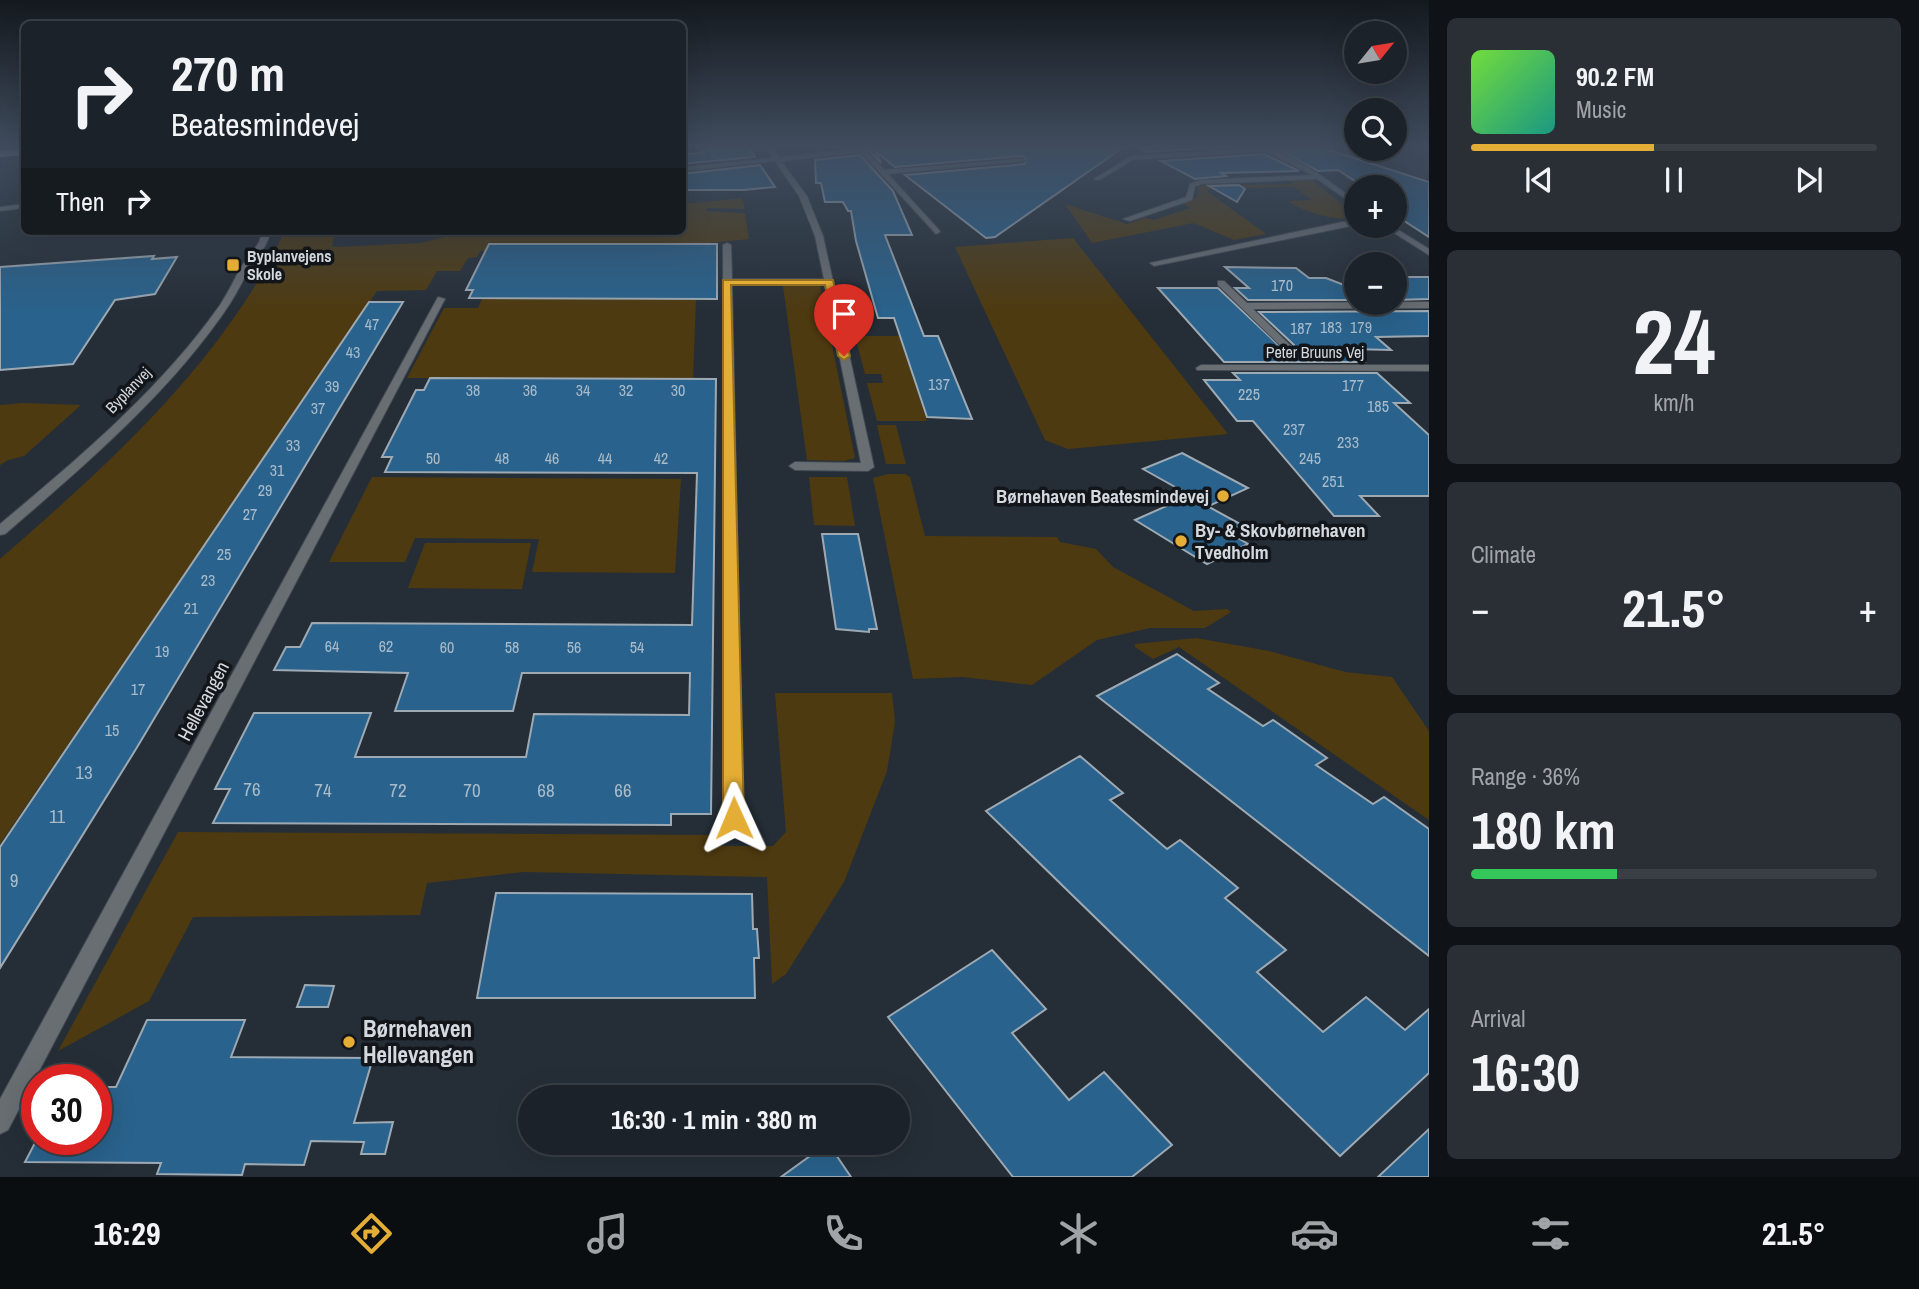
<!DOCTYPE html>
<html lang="en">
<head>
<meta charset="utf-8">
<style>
  body { margin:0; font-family:"Archivo Narrow",sans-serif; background:#292f35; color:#f1f3f6; height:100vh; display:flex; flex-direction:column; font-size:26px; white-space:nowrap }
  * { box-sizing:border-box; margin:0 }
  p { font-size:23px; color:#a0a4a8 }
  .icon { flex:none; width:38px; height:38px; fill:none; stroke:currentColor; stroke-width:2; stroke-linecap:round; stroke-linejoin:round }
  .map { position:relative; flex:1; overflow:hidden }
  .details { display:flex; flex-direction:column; gap:18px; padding:18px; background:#0f1317; width:490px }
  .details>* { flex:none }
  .banner { position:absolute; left:21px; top:21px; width:665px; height:214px; border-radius:10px; box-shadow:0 7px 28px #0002,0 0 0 2px #3a3f46; background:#1c2229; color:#f1f3f6; overflow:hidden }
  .needle { width:46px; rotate:60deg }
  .buttons { position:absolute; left:1344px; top:21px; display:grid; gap:14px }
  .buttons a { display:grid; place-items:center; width:63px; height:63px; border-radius:50%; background:#1c2229; box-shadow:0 7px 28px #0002,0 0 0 2px #3a3f46; font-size:35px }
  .speed { position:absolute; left:21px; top:1064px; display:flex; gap:14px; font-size:35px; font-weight:700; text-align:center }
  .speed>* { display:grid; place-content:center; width:91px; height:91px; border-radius:50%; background:#1c2229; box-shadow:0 7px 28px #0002,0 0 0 2px #3a3f46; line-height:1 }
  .speed .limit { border:10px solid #d22; background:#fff; color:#111 }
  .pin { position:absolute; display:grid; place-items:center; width:60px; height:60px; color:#fff; margin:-72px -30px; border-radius:50% 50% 50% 0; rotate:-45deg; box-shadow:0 0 7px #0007 }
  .pin .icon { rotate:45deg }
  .me { position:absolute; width:77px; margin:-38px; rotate:359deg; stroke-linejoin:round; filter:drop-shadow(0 0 5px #0008) }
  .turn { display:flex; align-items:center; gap:24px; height:147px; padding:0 35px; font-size:32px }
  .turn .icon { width:91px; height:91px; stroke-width:2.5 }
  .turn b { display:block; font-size:49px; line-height:60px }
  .then { display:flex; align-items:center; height:66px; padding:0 35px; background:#0003; gap:14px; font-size:26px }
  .big { font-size:52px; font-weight:800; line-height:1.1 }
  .details .tile { flex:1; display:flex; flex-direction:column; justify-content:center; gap:10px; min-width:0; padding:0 24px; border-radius:10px; background:#292f35 }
  .details .dial { align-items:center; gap:0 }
  .dial b { font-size:91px; line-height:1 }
  .song { display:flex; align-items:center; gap:21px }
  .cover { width:84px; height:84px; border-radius:10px; background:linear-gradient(135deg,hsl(100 70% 55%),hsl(170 70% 35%)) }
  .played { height:7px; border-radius:4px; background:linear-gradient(90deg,#e4ad35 45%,#3a3f46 45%) }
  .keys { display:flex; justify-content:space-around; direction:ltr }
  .heat { display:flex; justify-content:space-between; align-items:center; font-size:38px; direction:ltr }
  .charge { height:10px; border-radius:5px; background:linear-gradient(90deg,#34c759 36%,#3a3f46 0) }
  .trip { position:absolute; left:518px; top:1085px; width:392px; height:70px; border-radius:35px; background:#1c2229; box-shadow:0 7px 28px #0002,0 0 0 2px #3a3f46; font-weight:800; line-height:70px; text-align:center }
  .dock { display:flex; height:112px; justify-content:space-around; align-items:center; background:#0b0e10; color:#a0a4a8 }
  .dock .icon { width:49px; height:49px }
  .dock .on { color:#e4ad35 }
  .dock b { font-size:32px; color:#f1f3f6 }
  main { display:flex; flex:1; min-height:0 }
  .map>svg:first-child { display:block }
  .green { fill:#4e3a10 }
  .building { fill:#29628c; stroke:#9da9b3; stroke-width:2 }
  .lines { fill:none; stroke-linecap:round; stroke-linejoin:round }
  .minor-casing { stroke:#414952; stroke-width:2 }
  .tertiary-casing { stroke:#414952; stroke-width:2 }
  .motorway-casing { stroke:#414952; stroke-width:2 }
  .minor { fill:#696e73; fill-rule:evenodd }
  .tertiary { fill:#696e73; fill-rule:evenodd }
  .motorway { fill:#bcc9d3; fill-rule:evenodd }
  .route { fill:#e4ad35; stroke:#947022; stroke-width:2 }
  .poi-dot { fill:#e4ad35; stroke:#12161a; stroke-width:2.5 }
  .labels { text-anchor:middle; stroke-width:7; stroke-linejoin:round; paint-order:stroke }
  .far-poi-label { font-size:16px; font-weight:bold; fill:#d3d9de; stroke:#12161a; text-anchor:start }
  .number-label { font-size:16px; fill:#a8bbca }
  .far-street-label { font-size:16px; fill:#d3d9de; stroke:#12161a }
  .poi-label { font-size:19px; font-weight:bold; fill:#d3d9de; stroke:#12161a; text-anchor:end }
  .street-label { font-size:19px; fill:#d3d9de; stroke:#12161a }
  .near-number-label { font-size:19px; fill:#a8bbca }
  .near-poi-label { font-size:23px; font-weight:bold; fill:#d3d9de; stroke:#12161a; text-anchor:start }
</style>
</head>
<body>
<main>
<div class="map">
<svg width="1429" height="1177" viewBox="0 0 1429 1177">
  <rect width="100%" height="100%" fill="#252e37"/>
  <g class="green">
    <path d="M1289,180H1312L1356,215V219C1334,220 1307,214 1288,201L1313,200L1293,187L1209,189L1208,192L1266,234L1234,240L1194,223L1092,243L1065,204L1127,224L1145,218L1154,220L1190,208L1183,204L1198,196V188C1208,182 1225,179 1236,185L1293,184Z"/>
    <path d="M742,198L745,209L707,208L706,211L745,213L749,239L699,244L494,243L490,251H480L477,257L468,258L460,271H437L426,290L377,291L0,844V559C109,464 222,363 285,231H335L332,246L336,247L420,243L468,231H682L683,204Z"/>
    <path d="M1073,238L1228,434L1068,449L1045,440L955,247Z"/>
    <path d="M783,286H820L855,458L844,461L807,460Z"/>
    <path d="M482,299H696L693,379L407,378L444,308H478Z"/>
    <path d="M855,336H899L927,421H877L867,383H883L881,374H865Z"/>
    <path d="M23,403L81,405L24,456L8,460L0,465V405Z"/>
    <path d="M877,425H896L906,464H886Z"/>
    <path d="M888,474H905L910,477L925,536L1057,537L1060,542L1096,549L1113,567L1194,611L1227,609L1231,612L1205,628H1150L1097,640L1032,685L963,677L913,679L873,478Z"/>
    <path d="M372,477L681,479L675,573L532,572L539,539L415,538L405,562H329Z"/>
    <path d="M809,477H847L855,526L814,525Z"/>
    <path d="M425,543H531L522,589L408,588Z"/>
    <path d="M1196,638L1269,651L1345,672L1392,677L1429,731V820L1179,647L1153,659L1135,647V644Z"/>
    <path d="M775,693H892L895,722L887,771L844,882L786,974L772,984L767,877L524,872L427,883L420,915L193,917L149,1001L58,1051L178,832L711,835L722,846H773L786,832Z"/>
  </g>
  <g class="building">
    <path d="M696,146H748L755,157L682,164V154L703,153Z"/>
    <path d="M864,146H1125L995,237L986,238L905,175L1025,164L1026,159L1022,156L895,167L876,152L881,163Z"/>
    <path d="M1134,146H1249L1146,152Z"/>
    <path d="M1271,146H1317L1429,182V237L1395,215V187H1364L1338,170L1318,171Z"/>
    <path d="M1264,154L1299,171L1221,173L1226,176L1195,179L1161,161Z"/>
    <path d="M860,155L893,191L912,235H885L924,336H938L972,419L927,417L894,318H878L856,241L851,211H848L843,202H825L821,183H816L815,160Z"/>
    <path d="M760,165L775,187L744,190H682V174Z"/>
    <path d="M1239,185L1245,189L1237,202L1209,186Z"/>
    <path d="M489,244H717V299L469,298L473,290H466Z"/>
    <path d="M154,256L152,259L177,257L155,294L115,300L73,364L0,370V267Z"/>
    <path d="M1225,267L1296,268L1309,278H1326L1344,285L1348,278H1356V300H1248L1235,288H1249Z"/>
    <path d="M1395,277H1429V299L1395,300Z"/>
    <path d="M1158,288H1218L1288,354L1294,353V345L1259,312L1429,311V336L1376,337L1391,350L1350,349L1364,362H1224Z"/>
    <path d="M369,302H403L136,749L0,968V847Z"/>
    <path d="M1233,373H1377L1410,403H1394L1429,435V496H1360L1379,516H1334L1253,421H1237L1204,380H1240Z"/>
    <path d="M430,378L716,379L711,814H671V825L213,823L230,789H215L254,713H371L355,757H526L534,714L689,715L690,673H522L513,711H395L408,673L274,670L286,647H300L312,623L692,625L697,473L385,472L392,457H382L416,390H424Z"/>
    <path d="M1182,453L1214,470L1248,488L1209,506L1143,469Z"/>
    <path d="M1189,496L1242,525L1228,532L1248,544L1207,564L1135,520Z"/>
    <path d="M822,534H858L877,629H869V632L836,629Z"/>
    <path d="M1177,654L1219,683L1208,689L1263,726L1273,720L1327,758L1316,765L1373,804L1384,797L1429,829V956L1097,696Z"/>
    <path d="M1080,756L1123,793L1110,800L1167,849L1180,840L1238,888L1225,898L1286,950L1257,972L1323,1032L1366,997L1405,1030L1429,1009V1073L1340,1156L986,811Z"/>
    <path d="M496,893L752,894L753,929H757L759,958H754L755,998H477Z"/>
    <path d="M992,950L1046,1009L1012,1033L1069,1100L1104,1072L1172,1145L1132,1177H1013L888,1017Z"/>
    <path d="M305,985L334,986L328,1007H297Z"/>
    <path d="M147,1020H245L231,1057L373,1058L354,1123L393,1122L385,1154H361L364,1142L311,1141L304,1165L245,1164L242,1175L157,1174L161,1163L25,1162L37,1139H96V1087H116Z"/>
    <path d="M1429,1129V1177H1378Z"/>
    <path d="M828,1143L851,1177H781Z"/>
  </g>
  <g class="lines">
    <g class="minor-casing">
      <g id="minor">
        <path d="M765,146H771L779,157L863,148L884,170L1022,159L1025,161L888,174L939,230L940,232L936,234L861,152L781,161L807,196L823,236L874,467L868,471L795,470L789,466L795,462L861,463L825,285H732L743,818L740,823L734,825L728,823L725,818L723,245L727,243L731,245L732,279H824L815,236L799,196L775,161L682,171V167L773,158Z"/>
        <path d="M1257,146C1283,146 1335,185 1356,201V206L1317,179L1202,184L1195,186L1192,200L1130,221L1123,219L1186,197L1190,184L1201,180L1312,175L1265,151L1133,160L1099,180L1094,179L1131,156L1258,148Z"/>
        <path d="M1356,221V225L1154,266L1150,263L1342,222Z"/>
        <path d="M1383,226H1392L1429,249V255Z"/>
        <path d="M1218,281H1224L1247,303L1429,302V308L1253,309L1292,347V351L1289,352L1286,351L1218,285Z"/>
        <path d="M438,297L445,299L8,1130L0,1134V1099Z"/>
        <path d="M1201,365H1429V371L1197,370L1196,368Z"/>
      </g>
    </g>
    <g class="tertiary-casing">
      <g id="tertiary">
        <path d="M24,204V208L0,211V207Z"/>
        <path d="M262,231H270C269,246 257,255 250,267C243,280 237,293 229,305C172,391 83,467 5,534L0,535V524C78,459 161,389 220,305C228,293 234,280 241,267C249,255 261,245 262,231Z"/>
      </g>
    </g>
    <g class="motorway-casing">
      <path id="motorway" d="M24,149V155L0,157V151Z"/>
    </g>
    <use href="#minor" class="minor"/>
    <use href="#tertiary" class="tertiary"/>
    <use href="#motorway" class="motorway"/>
  </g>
  <linearGradient id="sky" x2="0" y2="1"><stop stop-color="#14191e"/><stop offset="0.47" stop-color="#404c5e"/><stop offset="1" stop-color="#404c5e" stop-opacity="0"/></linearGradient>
  <rect width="1429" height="311" fill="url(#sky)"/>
  <path class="route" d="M723,280H833L850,356L844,360L838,356L825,285H731L744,818L741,824L734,827L726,824L723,818Z"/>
  <g class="poi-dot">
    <rect x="226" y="258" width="14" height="14" rx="3.5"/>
    <circle cx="1223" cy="496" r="7"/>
    <circle cx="1181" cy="541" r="7"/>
    <circle cx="349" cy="1042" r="7"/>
  </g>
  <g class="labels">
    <g class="far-poi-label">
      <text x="247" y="262">Byplanvejens<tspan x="247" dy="18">Skole</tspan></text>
    </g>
    <g class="number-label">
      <text x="1282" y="291">170</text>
      <text x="372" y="330">47</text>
      <text x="1331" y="333">183</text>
      <text x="1361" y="333">179</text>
      <text x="1301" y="334">187</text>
      <text x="353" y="358">43</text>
      <text x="939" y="390">137</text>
      <text x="1353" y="391">177</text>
      <text x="332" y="392">39</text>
      <text x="473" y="396">38</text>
      <text x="530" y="396">36</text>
      <text x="583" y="396">34</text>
      <text x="626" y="396">32</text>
      <text x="678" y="396">30</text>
      <text x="1249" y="400">225</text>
      <text x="1378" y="412">185</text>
      <text x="318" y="414">37</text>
      <text x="1294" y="435">237</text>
      <text x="1348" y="448">233</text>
      <text x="293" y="451">33</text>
      <text x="433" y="464">50</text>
      <text x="502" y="464">48</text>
      <text x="552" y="464">46</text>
      <text x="605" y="464">44</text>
      <text x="661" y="464">42</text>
      <text x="1310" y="464">245</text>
      <text x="277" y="476">31</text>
      <text x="1333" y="487">251</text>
      <text x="265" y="496">29</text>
      <text x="250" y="520">27</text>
      <text x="224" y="560">25</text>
      <text x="208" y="586">23</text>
      <text x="191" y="614">21</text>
      <text x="332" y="652">64</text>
      <text x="386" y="652">62</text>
      <text x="447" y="653">60</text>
      <text x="512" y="653">58</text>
      <text x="574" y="653">56</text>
      <text x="637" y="653">54</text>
      <text x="162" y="657">19</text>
      <text x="138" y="695">17</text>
      <text x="112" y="736">15</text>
    </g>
    <g class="far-street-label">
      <text x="1315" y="358">Peter Bruuns Vej</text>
      <text transform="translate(128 390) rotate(-46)" y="6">Byplanvej</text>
    </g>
    <g class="poi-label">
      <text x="1209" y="503">Børnehaven Beatesmindevej</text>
      <text x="1195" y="537" text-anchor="start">By- &amp; Skovbørnehaven<tspan x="1195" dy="22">Tvedholm</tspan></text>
    </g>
    <g class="street-label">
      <text transform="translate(203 701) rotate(-62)" y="7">Hellevangen</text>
    </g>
    <g class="near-number-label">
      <text x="84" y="779">13</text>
      <text x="252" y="796">76</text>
      <text x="323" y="797">74</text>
      <text x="398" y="797">72</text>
      <text x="472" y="797">70</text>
      <text x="546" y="797">68</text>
      <text x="623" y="797">66</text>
      <text x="57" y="823">11</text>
      <text x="14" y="887">9</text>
    </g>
    <g class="near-poi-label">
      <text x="363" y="1037">Børnehaven<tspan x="363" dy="26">Hellevangen</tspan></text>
    </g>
  </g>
</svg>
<div class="buttons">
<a><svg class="needle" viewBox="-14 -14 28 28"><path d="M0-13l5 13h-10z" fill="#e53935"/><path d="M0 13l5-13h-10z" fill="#a0a4a8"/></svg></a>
<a><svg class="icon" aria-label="search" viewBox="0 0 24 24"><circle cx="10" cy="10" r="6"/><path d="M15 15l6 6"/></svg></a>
<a>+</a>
<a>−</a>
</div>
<div class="speed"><div class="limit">30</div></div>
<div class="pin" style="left:844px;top:356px;background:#d93025"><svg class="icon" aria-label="arrive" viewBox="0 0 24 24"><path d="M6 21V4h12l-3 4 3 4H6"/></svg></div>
<svg class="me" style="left:734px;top:818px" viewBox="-20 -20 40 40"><path d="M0-17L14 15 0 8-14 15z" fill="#e4ad35" stroke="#fff" stroke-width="4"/></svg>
<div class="trip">16:30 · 1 min · 380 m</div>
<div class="banner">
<div class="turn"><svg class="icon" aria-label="right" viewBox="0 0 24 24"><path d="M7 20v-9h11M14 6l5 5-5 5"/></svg><div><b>270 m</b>Beatesmindevej</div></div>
<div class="then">Then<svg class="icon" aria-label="right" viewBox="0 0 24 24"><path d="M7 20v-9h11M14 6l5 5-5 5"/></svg></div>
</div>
</div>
<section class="details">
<div class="tile">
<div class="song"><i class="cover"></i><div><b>90.2 FM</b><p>Music</p></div></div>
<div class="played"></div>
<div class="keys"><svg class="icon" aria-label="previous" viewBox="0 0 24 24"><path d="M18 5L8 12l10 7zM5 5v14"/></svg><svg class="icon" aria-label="pause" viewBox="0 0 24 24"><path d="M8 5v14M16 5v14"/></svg><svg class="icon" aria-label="next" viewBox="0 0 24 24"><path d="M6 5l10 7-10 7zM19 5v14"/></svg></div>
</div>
<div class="tile dial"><b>24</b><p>km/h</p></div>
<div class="tile"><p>Climate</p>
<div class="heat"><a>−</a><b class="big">21.5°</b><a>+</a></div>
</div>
<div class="tile"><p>Range · 36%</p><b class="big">180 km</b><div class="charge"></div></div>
<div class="tile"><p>Arrival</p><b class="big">16:30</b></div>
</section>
</main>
<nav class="dock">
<b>16:29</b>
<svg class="icon on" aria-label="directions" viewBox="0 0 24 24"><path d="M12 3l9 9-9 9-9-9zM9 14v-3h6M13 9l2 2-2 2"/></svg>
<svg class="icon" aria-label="music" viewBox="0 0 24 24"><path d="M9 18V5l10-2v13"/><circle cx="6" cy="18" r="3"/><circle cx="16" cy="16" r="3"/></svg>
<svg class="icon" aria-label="phone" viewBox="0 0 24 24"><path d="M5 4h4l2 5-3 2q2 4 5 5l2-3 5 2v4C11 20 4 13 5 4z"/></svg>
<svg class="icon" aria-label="climate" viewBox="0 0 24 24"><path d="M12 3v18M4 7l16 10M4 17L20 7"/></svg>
<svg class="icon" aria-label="car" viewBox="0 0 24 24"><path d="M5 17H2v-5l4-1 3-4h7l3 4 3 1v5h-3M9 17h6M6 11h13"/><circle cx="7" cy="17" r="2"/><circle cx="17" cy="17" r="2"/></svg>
<svg class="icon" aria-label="filters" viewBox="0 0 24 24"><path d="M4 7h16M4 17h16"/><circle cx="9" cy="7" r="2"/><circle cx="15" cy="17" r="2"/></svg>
<b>21.5°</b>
</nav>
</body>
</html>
